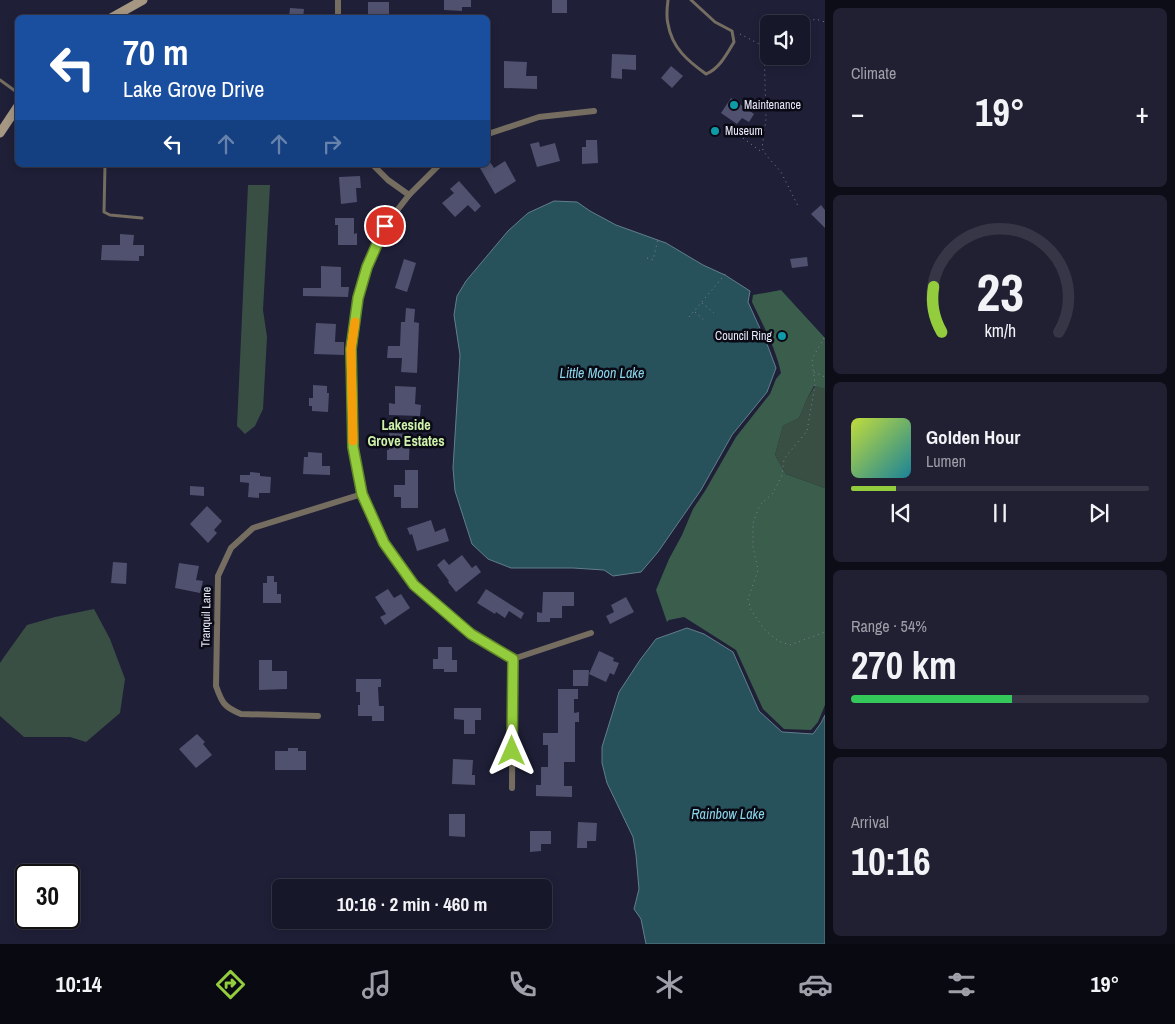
<!DOCTYPE html>
<html lang="en">
<head>
<meta charset="utf-8">
<style>
  body { margin:0; font-family:"Archivo Narrow",sans-serif; background:#202032; color:#f1f3f6; height:100vh; display:flex; flex-direction:column; font-size:19px; white-space:nowrap }
  * { box-sizing:border-box; margin:0 }
  p { font-size:16px; color:#9e9fa8 }
  .icon { flex:none; width:28px; height:28px; fill:none; stroke:currentColor; stroke-width:2; stroke-linecap:round; stroke-linejoin:round }
  .map { position:relative; flex:1; overflow:hidden }
  .side { display:flex; flex-direction:column; gap:8px; padding:8px; background:#0d0d17; width:350px }
  .side>* { flex:none }
  .banner { position:absolute; left:15px; top:15px; width:475px; height:152px; border-radius:8px; box-shadow:0 2px 8px #0003,0 0 0 1px #363647; background:#1a4fa0; color:#fff; overflow:hidden }
  .buttons { position:absolute; left:760px; top:15px; display:grid; gap:10px }
  .buttons a { display:grid; place-items:center; width:50px; height:50px; border-radius:8px; background:#17172a; box-shadow:0 2px 8px #0003,0 0 0 1px #363647; font-size:25px }
  .speed { position:absolute; left:15px; top:864px; display:flex; gap:10px; font-size:25px; font-weight:700; text-align:center }
  .speed>* { display:grid; place-content:center; width:65px; height:65px; border-radius:50%; background:#17172a; box-shadow:0 2px 8px #0003,0 0 0 1px #363647; line-height:1 }
  .speed .limit { border:2px solid #111; border-radius:8px; background:#fff; color:#111 }
  .pin { position:absolute; display:grid; place-items:center; width:42px; height:42px; color:#fff; margin:-21px; border:2px solid #fff; border-radius:50%; box-shadow:0 1px 5px #0007 }
  .me { position:absolute; width:55px; margin:-28px; rotate:0deg; stroke-linejoin:round; filter:drop-shadow(0 0 4px #0008) }
  .turn { display:flex; align-items:center; gap:18px; height:105px; padding:0 25px; font-size:22px }
  .turn .icon { width:65px; height:65px; stroke-width:2.5 }
  .turn b { display:block; font-size:35px; line-height:42px }
  .lanes { display:flex; align-items:center; height:48px; padding:0 25px; background:#0003; justify-content:center; gap:25px; direction:ltr }
  .lanes .off { opacity:.35 }
  .big { font-size:38px; font-weight:700; line-height:1.1 }
  .side .tile { flex:1; display:flex; flex-direction:column; justify-content:center; gap:8px; min-width:0; padding:0 18px; border-radius:8px; background:#202032 }
  .side .dial { align-items:center; gap:0 }
  .dial svg { height:130px; overflow:visible; fill:none; stroke:#363647; stroke-width:7; stroke-linecap:round; text-anchor:middle }
  .dial text { fill:#f1f3f6; stroke:none }
  .song { display:flex; align-items:center; gap:15px }
  .cover { width:60px; height:60px; border-radius:8px; background:linear-gradient(135deg,hsl(70 70% 55%),hsl(190 70% 35%)) }
  .played { height:5px; border-radius:2px; background:linear-gradient(90deg,#93cd3d 15%,#363647 15%) }
  .keys { display:flex; justify-content:space-around; direction:ltr }
  .heat { display:flex; justify-content:space-between; align-items:center; font-size:28px; direction:ltr }
  .charge { height:8px; border-radius:4px; background:linear-gradient(90deg,#34c759 54%,#363647 0) }
  .trip { position:absolute; left:272px; top:879px; width:280px; height:50px; border-radius:8px; background:#17172a; box-shadow:0 2px 8px #0003,0 0 0 1px #363647; font-weight:700; line-height:50px; text-align:center }
  .tabs { display:flex; height:80px; justify-content:space-around; align-items:center; background:#090911; color:#9e9fa8 }
  .tabs .icon { width:35px; height:35px }
  .tabs .current { color:#93cd3d }
  .tabs b { font-size:22px; color:#f1f3f6 }
  main { display:flex; flex:1; min-height:0 }
  .map>svg:first-child { display:block }
  .green { fill:#394f44 }
  .forest { fill:#3a5d4c }
  .water { fill:#27525c; stroke:#617f8b }
  .building { fill:#50516e }
  .lines { fill:none; stroke-linecap:round; stroke-linejoin:round }
  .path { stroke:#808096; stroke-width:1; stroke-dasharray:1 4; stroke-linecap:butt }
  .lane { stroke:#756d60; stroke-width:3 }
  .street { stroke:#756d60; stroke-width:6 }
  .secondary { stroke:#a59782; stroke-width:9 }
  .route-casing { stroke:#608528; stroke-width:12 }
  .route { stroke:#93cd3d; stroke-width:9 }
  .slow { stroke:#f59e0b; stroke-width:9 }
  .culture-dot { fill:#0f9aa8; stroke:#0a0a15; stroke-width:2 }
  .labels { text-anchor:middle; stroke-width:5; stroke-linejoin:round; paint-order:stroke }
  .poi-label { font-size:12px; fill:#e7e8fa; stroke:#0a0a15; text-anchor:start }
  .street-label { font-size:12px; fill:#e7e8fa; stroke:#0a0a15 }
  .water-label { font-size:14px; font-style:italic; fill:#89d5e9; stroke:#0a0a15 }
  .neighbourhood-label { font-size:14px; font-weight:bold; fill:#cff2aa; stroke:#0a0a15 }
</style>
</head>
<body>
<main>
<div class="map">
<svg width="825" height="944" viewBox="0 0 825 944">
  <rect width="100%" height="100%" fill="#1f1f38"/>
  <g class="green">
    <path d="M248,185H270L263,310L267,337L263,409L255,426L245,434L237,426Z"/>
    <path d="M815,386L825,389V488L786,474L775,455L783,426L799,418L807,399Z"/>
    <path d="M94,609L110,639L125,679L120,713L86,742L70,737H24L0,716V663L4,657L27,625L55,617Z"/>
  </g>
  <path class="forest" d="M781,290L825,338V389L814,386L807,399L799,418L783,426L775,455L786,474L825,488V705L818,722L811,730L784,729L763,709L736,650L684,617L669,620L667,622L656,590L669,559L682,535L693,509L705,491L736,437L770,394L776,379L781,373C776,349 763,325 752,302L753,295Z"/>
  <g class="water">
    <path d="M554,201L577,202L590,211L616,225L666,243L703,265L725,275L750,291L748,302L767,344L776,368L767,392L732,435L701,490L658,552L641,572L613,576L604,570L573,568H511L488,559L472,544L455,491L453,468L460,355L454,315L457,296L466,281L508,231L528,213Z"/>
    <path d="M687,628L704,634L733,652L759,711L782,732L813,734L821,723L825,715V944H646L641,919L634,909L639,889L636,855L633,837L607,783L602,763V747L619,692L640,660L656,639Z"/>
  </g>
  <g class="building">
    <path d="M444,0H471V7H462V11L444,10Z"/>
    <rect x="552" y="0" width="15" height="13"/>
    <path d="M368,2H389V15H382V18H368Z"/>
    <path d="M290,8L304,9L303,18H289Z"/>
    <path d="M612,54L636,55V70L622,69V79L611,78Z"/>
    <path d="M504,61L527,62L526,76H537V89L504,88Z"/>
    <path d="M671,66L683,76L672,88L661,78Z"/>
    <path d="M731,98L754,114L749,122L742,118L737,124L721,113Z"/>
    <path d="M586,140H597L598,163L582,164V147H586Z"/>
    <path d="M539,142L540,147L555,143L560,161L537,167L530,144Z"/>
    <path d="M505,161L516,181L495,194L480,168L490,162L494,168Z"/>
    <path d="M360,176L361,188H356L357,202L341,204L339,177Z"/>
    <path d="M459,181L481,206L475,212L468,205L455,217L442,203L454,193L450,189Z"/>
    <path d="M821,205L825,210V228L811,214Z"/>
    <path d="M335,218H354V234L357,233V245H338V225H335Z"/>
    <path d="M120,234L134,235L133,245H144V256H139V261L101,260L102,245H120Z"/>
    <path d="M807,257L808,266L792,268L790,259Z"/>
    <path d="M404,259L416,263L407,292L395,288Z"/>
    <path d="M321,266L341,267V287H349L348,297L303,296V288H321Z"/>
    <path d="M406,308L415,309L414,322L419,323L417,373L401,372L402,358H387L388,346H400L401,322H405Z"/>
    <path d="M316,323L336,324L335,342H344V355L314,354Z"/>
    <path d="M313,385L327,386V393H329L328,412L312,411V406H309V398H313Z"/>
    <path d="M395,386L416,387L415,404L421,405L420,416L389,415V403L395,404Z"/>
    <path d="M389,433L410,434L409,460H387V450H389Z"/>
    <path d="M308,452L322,453V466H330V475L303,474L304,457H308Z"/>
    <path d="M405,470H418V508H401V497H394V485H405Z"/>
    <path d="M250,472L260,473V476L271,477L270,493H259V498L248,497L249,483L240,482V475H250Z"/>
    <path d="M190,486L204,487V496L190,495Z"/>
    <path d="M207,506L222,521L214,530L217,533L208,543L190,524Z"/>
    <path d="M431,520L435,532L445,528L449,541L417,551L412,534L410,535L407,528Z"/>
    <path d="M462,555L472,568L476,565L481,572L456,592L448,582L449,581L437,565L444,559L449,565Z"/>
    <path d="M113,562L127,563L126,584L111,583Z"/>
    <path d="M179,563L199,566L196,580L203,581L200,593L175,588Z"/>
    <path d="M267,576H274V582H277V594H281V603H263V583H267Z"/>
    <path d="M388,589L394,598L401,594L410,608L385,625L380,617L386,614L375,597Z"/>
    <path d="M486,589L524,613L521,619L509,611L505,618L496,612L495,614L477,603Z"/>
    <path d="M543,592H574V606H562V618H550V622H537V612L542,613Z"/>
    <path d="M626,597L634,612L610,624L606,616L614,612L611,605Z"/>
    <path d="M438,647H452V660H457V672H444V669H433V659H438Z"/>
    <path d="M599,651L614,658L613,661L619,663L614,675L610,673L606,682L589,674Z"/>
    <path d="M259,660H272V671H287V689L259,690Z"/>
    <path d="M573,670H589L588,686H573Z"/>
    <path d="M356,679H381V687H378L379,706H384V721H372V716H358V705H360V692H356Z"/>
    <path d="M558,689H578V699H574V713L579,712V722H575V762H564V786H572V797L536,796V785H541V767H548V745H543V733H558Z"/>
    <path d="M454,708H481V720H475V734H464V720L454,719Z"/>
    <path d="M197,734L205,742L203,744L212,755L196,768L179,749Z"/>
    <path d="M288,748H298V751H306V770H275V751H288Z"/>
    <path d="M453,759L473,760L472,775H475V785L452,784Z"/>
    <path d="M449,814H465V837L449,836Z"/>
    <path d="M578,822L597,823L596,841H587V848H577Z"/>
    <path d="M530,831H551V844H541V851L530,852Z"/>
  </g>
  <g class="lines">
    <g class="path">
      <path d="M799,24L816,19L825,22"/>
      <path d="M740,34L763,46"/>
      <path d="M769,42L764,46L766,119L762,148L766,155L781,172L799,208"/>
      <path d="M743,138L763,153"/>
      <path d="M647,258L653,260L658,239"/>
      <path d="M702,303L714,313"/>
      <path d="M695,312L706,322"/>
      <path d="M689,317L727,272"/>
      <path d="M824,338L812,359L815,385L807,431L784,459L782,475L773,493L760,505L753,523V547L758,570L748,599L751,610L765,630L778,641L790,645L825,632"/>
      <path d="M814,372L825,377"/>
    </g>
    <g class="lane">
      <path d="M668,0C667,8 666,17 668,24C672,48 688,61 706,74C719,69 727,54 734,42L732,31L715,22L691,0"/>
      <path d="M0,80L18,93"/>
      <path d="M105,165L104,212L110,215L142,218"/>
    </g>
    <g class="street">
      <path d="M338,0V18"/>
      <path d="M488,134L539,117L594,111"/>
      <path d="M373,165L388,180L409,195"/>
      <path d="M439,165L409,195L385,226L367,267L358,298L351,349L353,447L362,494L384,543L414,585L471,634L513,659L591,633"/>
      <path d="M318,716L241,714C224,707 222,703 216,686L218,576L231,548L253,528L362,494"/>
      <path d="M512,788L513,659"/>
    </g>
    <g class="secondary">
      <path d="M111,18L143,0"/>
      <path d="M0,133L18,106"/>
    </g>
  </g>
  <g class="lines">
    <g class="route-casing">
      <path id="route" d="M385,226L367,267L358,298L351,349L353,447L362,494L384,543L414,585L471,634L513,659L512,751"/>
    </g>
    <use href="#route" class="route"/>
    <path class="slow" d="M353,441L351,349L355,322"/>
  </g>
  <g class="culture-dot">
    <circle cx="734" cy="105" r="5"/>
    <circle cx="715" cy="131" r="5"/>
    <circle cx="782" cy="336" r="5"/>
  </g>
  <g class="labels">
    <g class="poi-label">
      <text x="744" y="109">Maintenance</text>
      <text x="725" y="135">Museum</text>
      <text x="772" y="340" text-anchor="end">Council Ring</text>
    </g>
    <g class="street-label">
      <text transform="translate(206 617) rotate(-89)" y="4">Tranquil Lane</text>
    </g>
    <g class="water-label">
      <text x="602" y="378">Little Moon Lake</text>
      <text x="728" y="819">Rainbow Lake</text>
    </g>
    <g class="neighbourhood-label">
      <text x="406" y="430">Lakeside<tspan x="406" dy="16">Grove Estates</tspan></text>
    </g>
  </g>
</svg>
<div class="buttons">
<a><svg class="icon" aria-label="sound" viewBox="0 0 24 24"><path d="M4 9h4l5-4v14l-5-4H4zM17 9q2 3 0 6"/></svg></a>
</div>
<div class="speed"><div class="limit">30</div></div>
<div class="pin" style="left:385px;top:226px;background:#d93025"><svg class="icon" aria-label="arrive" viewBox="0 0 24 24"><path d="M6 21V4h12l-3 4 3 4H6"/></svg></div>
<svg class="me" style="left:512px;top:751px" viewBox="-20 -20 40 40"><path d="M0-17L14 15 0 8-14 15z" fill="#93cd3d" stroke="#fff" stroke-width="4"/></svg>
<div class="trip">10:16 · 2 min · 460 m</div>
<div class="banner">
<div class="turn"><svg class="icon" aria-label="left" viewBox="0 0 24 24"><path d="M17 20v-9H6M10 6l-5 5 5 5"/></svg><div><b>70 m</b>Lake Grove Drive</div></div>
<div class="lanes"><svg class="icon" aria-label="left" viewBox="0 0 24 24"><path d="M17 20v-9H6M10 6l-5 5 5 5"/></svg><svg class="icon off" aria-label="ahead" viewBox="0 0 24 24"><path d="M12 20V5M6 11l6-6 6 6"/></svg><svg class="icon off" aria-label="ahead" viewBox="0 0 24 24"><path d="M12 20V5M6 11l6-6 6 6"/></svg><svg class="icon off" aria-label="right" viewBox="0 0 24 24"><path d="M7 20v-9h11M14 6l5 5-5 5"/></svg></div>
</div>
</div>
<section class="side">
<div class="tile"><p>Climate</p>
<div class="heat"><a>−</a><b class="big">19°</b><a>+</a></div>
</div>
<div class="tile dial"><svg viewBox="0 0 100 80">
<path d="M14 69A42 42 0 1 1 86 69"/>
<path d="M14 69A42 42 0 0 1 9 41" stroke="#93cd3d"/>
<text x="50" y="56" font-size="32" font-weight="700">23</text>
<text x="50" y="72" font-size="11">km/h</text>
</svg></div>
<div class="tile">
<div class="song"><i class="cover"></i><div><b>Golden Hour</b><p>Lumen</p></div></div>
<div class="played"></div>
<div class="keys"><svg class="icon" aria-label="previous" viewBox="0 0 24 24"><path d="M18 5L8 12l10 7zM5 5v14"/></svg><svg class="icon" aria-label="pause" viewBox="0 0 24 24"><path d="M8 5v14M16 5v14"/></svg><svg class="icon" aria-label="next" viewBox="0 0 24 24"><path d="M6 5l10 7-10 7zM19 5v14"/></svg></div>
</div>
<div class="tile"><p>Range · 54%</p><b class="big">270 km</b><div class="charge"></div></div>
<div class="tile"><p>Arrival</p><b class="big">10:16</b></div>
</section>
</main>
<nav class="tabs">
<b>10:14</b>
<svg class="icon current" aria-label="directions" viewBox="0 0 24 24"><path d="M12 3l9 9-9 9-9-9zM9 14v-3h6M13 9l2 2-2 2"/></svg>
<svg class="icon" aria-label="music" viewBox="0 0 24 24"><path d="M9 18V5l10-2v13"/><circle cx="6" cy="18" r="3"/><circle cx="16" cy="16" r="3"/></svg>
<svg class="icon" aria-label="phone" viewBox="0 0 24 24"><path d="M5 4h4l2 5-3 2q2 4 5 5l2-3 5 2v4C11 20 4 13 5 4z"/></svg>
<svg class="icon" aria-label="climate" viewBox="0 0 24 24"><path d="M12 3v18M4 7l16 10M4 17L20 7"/></svg>
<svg class="icon" aria-label="car" viewBox="0 0 24 24"><path d="M5 17H2v-5l4-1 3-4h7l3 4 3 1v5h-3M9 17h6M6 11h13"/><circle cx="7" cy="17" r="2"/><circle cx="17" cy="17" r="2"/></svg>
<svg class="icon" aria-label="filters" viewBox="0 0 24 24"><path d="M4 7h16M4 17h16"/><circle cx="9" cy="7" r="2"/><circle cx="15" cy="17" r="2"/></svg>
<b>19°</b>
</nav>
</body>
</html>
